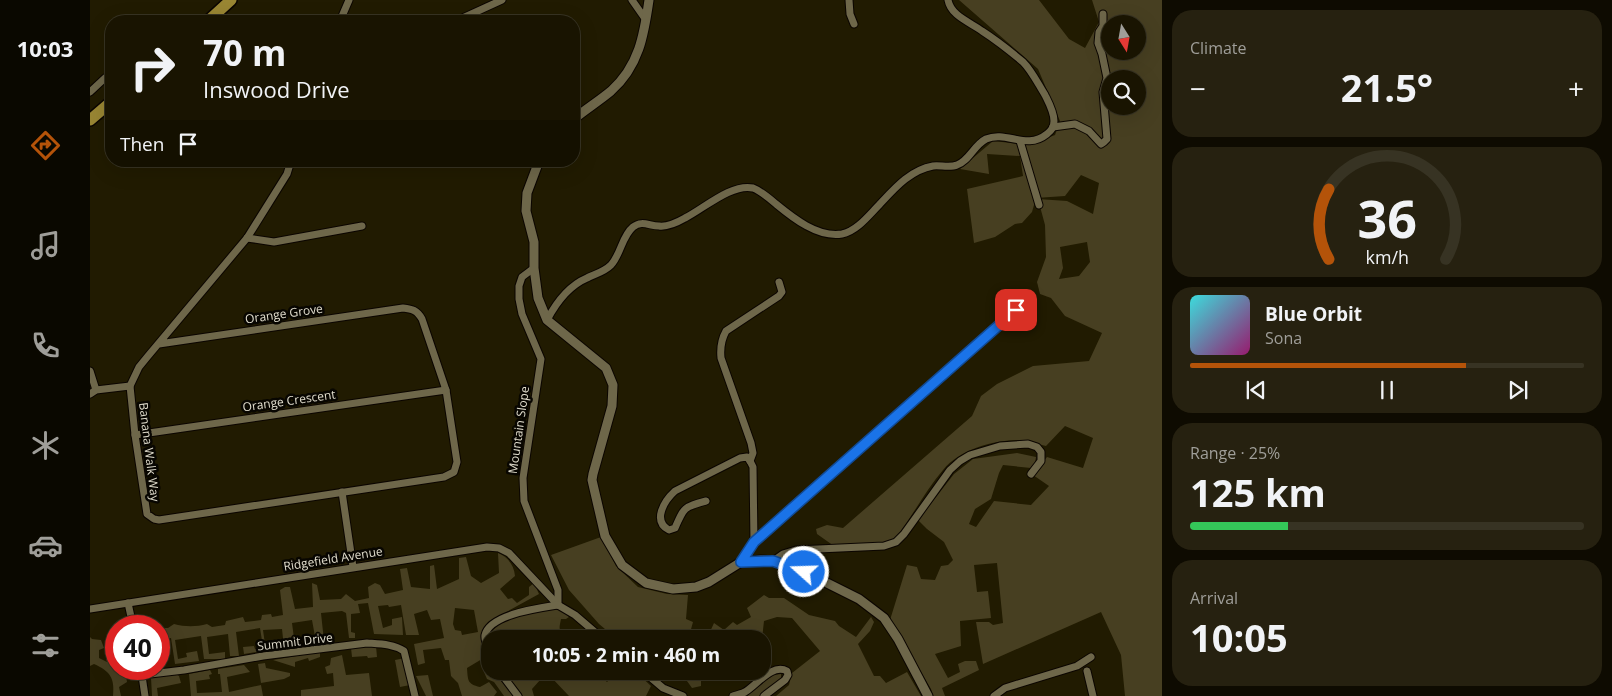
<!DOCTYPE html>
<html lang="en">
<head>
<meta charset="utf-8">
<style>
  body { margin:0; font-family:"Open Sans",sans-serif; background:#262110; color:#f1f3f6; height:100vh; display:flex; flex-direction:column; font-size:19px; white-space:nowrap }
  * { box-sizing:border-box; margin:0 }
  p { font-size:16px; color:#9f9e99 }
  .icon { flex:none; width:28px; height:28px; fill:none; stroke:currentColor; stroke-width:2; stroke-linecap:round; stroke-linejoin:round }
  .map { position:relative; flex:1; overflow:hidden }
  .sheet { display:flex; flex-direction:column; gap:10px; padding:10px; background:#0e0b01; width:450px }
  .sheet>* { flex:none }
  .guide { position:absolute; left:15px; top:15px; width:475px; height:152px; border-radius:20px; box-shadow:0 5px 20px #0002,0 0 0 1px #373323; background:#191401; color:#f1f3f6; overflow:hidden }
  .needle { width:32px; rotate:169deg }
  .buttons { position:absolute; left:1011px; top:15px; display:grid; gap:10px }
  .buttons a { display:grid; place-items:center; width:45px; height:45px; border-radius:50%; background:#191401; box-shadow:0 5px 20px #0002,0 0 0 1px #373323; font-size:25px }
  .speed { position:absolute; left:15px; top:615px; display:flex; gap:10px; font-size:25px; font-weight:700; text-align:center }
  .speed>* { display:grid; place-content:center; width:65px; height:65px; border-radius:50%; background:#191401; box-shadow:0 5px 20px #0002,0 0 0 1px #373323; line-height:1 }
  .speed .limit { border:8px solid #d22; background:#fff; color:#111 }
  .pin { position:absolute; display:grid; place-items:center; width:42px; height:42px; color:#fff; margin:-21px; border-radius:10px; box-shadow:0 2px 8px #0006 }
  .me { position:absolute; width:55px; margin:-28px; rotate:290deg; stroke-linejoin:round; filter:drop-shadow(0 0 4px #0008) }
  .turn { display:flex; align-items:center; gap:18px; height:105px; padding:0 15px; font-size:22px }
  .turn .icon { width:65px; height:65px; stroke-width:2.5 }
  .turn b { display:block; font-size:35px; line-height:42px }
  .then { display:flex; align-items:center; height:48px; padding:0 15px; background:#0003; gap:10px; font-size:19px }
  .big { font-size:38px; font-weight:700; line-height:1.1 }
  .sheet .card { flex:1; display:flex; flex-direction:column; justify-content:center; gap:8px; min-width:0; padding:0 18px; border-radius:20px; background:#262110 }
  .sheet .dial { align-items:center; gap:0 }
  .dial svg { height:130px; overflow:visible; fill:none; stroke:#373323; stroke-width:7; stroke-linecap:round; text-anchor:middle }
  .dial text { fill:#f1f3f6; stroke:none }
  .song { display:flex; align-items:center; gap:15px }
  .cover { width:60px; height:60px; border-radius:8px; background:linear-gradient(135deg,hsl(180 70% 55%),hsl(320 70% 35%)) }
  .played { height:5px; border-radius:2px; background:linear-gradient(90deg,#b45309 70%,#373323 70%) }
  .keys { display:flex; justify-content:space-around; direction:ltr }
  .heat { display:flex; justify-content:space-between; align-items:center; font-size:28px; direction:ltr }
  .charge { height:8px; border-radius:4px; background:linear-gradient(90deg,#34c759 25%,#373323 0) }
  .trip { position:absolute; left:391px; top:630px; width:290px; height:50px; border-radius:20px; background:#191401; box-shadow:0 5px 20px #0002,0 0 0 1px #373323; font-weight:700; line-height:50px; text-align:center }
  main { display:flex; flex:1; min-height:0 }
  .dock { display:flex; flex-direction:column; width:90px; justify-content:space-around; align-items:center; background:#0a0800; color:#9f9e99 }
  .dock .icon { width:35px; height:35px }
  .dock .on { color:#b45309 }
  .dock b { font-size:22px; color:#f1f3f6 }
  .map>svg:first-child { display:block }
  .green { fill:#473f21; fill-rule:evenodd }
  .lines { fill:none; stroke-linecap:round; stroke-linejoin:round }
  .minor-casing { stroke:#0b0500; stroke-width:9 }
  .tertiary-casing { stroke:#0b0500; stroke-width:11 }
  .primary-casing { stroke:#0b0500; stroke-width:14 }
  .minor { stroke:#6e674a; stroke-width:7 }
  .tertiary { stroke:#6e674a; stroke-width:9 }
  .primary { stroke:#998633; stroke-width:11 }
  .route-casing { stroke:#114b97; stroke-width:12 }
  .route { stroke:#1a73e8; stroke-width:9 }
  .labels { text-anchor:middle; stroke-width:5; stroke-linejoin:round; paint-order:stroke }
  .street-label { font-size:12px; fill:#e0dccc; stroke:#080601 }
</style>
</head>
<body>
<main>
<nav class="dock">
<b>10:03</b>
<svg class="icon on" aria-label="directions" viewBox="0 0 24 24"><path d="M12 3l9 9-9 9-9-9zM9 14v-3h6M13 9l2 2-2 2"/></svg>
<svg class="icon" aria-label="music" viewBox="0 0 24 24"><path d="M9 18V5l10-2v13"/><circle cx="6" cy="18" r="3"/><circle cx="16" cy="16" r="3"/></svg>
<svg class="icon" aria-label="phone" viewBox="0 0 24 24"><path d="M5 4h4l2 5-3 2q2 4 5 5l2-3 5 2v4C11 20 4 13 5 4z"/></svg>
<svg class="icon" aria-label="climate" viewBox="0 0 24 24"><path d="M12 3v18M4 7l16 10M4 17L20 7"/></svg>
<svg class="icon" aria-label="car" viewBox="0 0 24 24"><path d="M5 17H2v-5l4-1 3-4h7l3 4 3 1v5h-3M9 17h6M6 11h13"/><circle cx="7" cy="17" r="2"/><circle cx="17" cy="17" r="2"/></svg>
<svg class="icon" aria-label="filters" viewBox="0 0 24 24"><path d="M4 7h16M4 17h16"/><circle cx="9" cy="7" r="2"/><circle cx="15" cy="17" r="2"/></svg>
</nav>
<div class="map">
<svg width="1072" height="696" viewBox="0 0 1072 696">
  <rect width="100%" height="100%" fill="#211b01"/>
  <g class="green">
    <path d="M869,0H949L979,39L995,48L1009,22L1002,0H1072V696H1035L1031,655L1011,612L893,664L886,622H899L903,625L913,623L907,563L884,565L887,592L898,591L901,618L870,621L871,646L845,654L858,678L870,672L868,664L875,661H886L889,670L852,688L855,696H843L841,689L800,620L817,565L827,567L831,579L845,580L851,566L858,565L863,560L854,542L837,529L828,520L864,474L883,459L927,453L946,457L945,463L941,468L913,465L909,473L901,499L885,509L879,524L886,527L904,501L941,505L959,486L943,475L957,457L993,468L1003,438L975,426L956,446C948,444 938,440 930,440C904,440 870,449 853,470C837,489 825,511 811,531L803,540L792,544L744,546L727,534L726,529L737,525L753,528L882,416L891,396L907,384L943,366L999,361L1012,333L975,316L961,298L950,294L947,282L956,257L955,225L948,199L977,201L1003,214L1009,183L991,175L975,196L946,198L942,212L932,223L925,224L905,237L884,243L877,189L933,176L930,156L897,154L899,174L870,169L903,141L939,145L965,135L970,121L948,69ZM1020,24H1048V51H1020ZM1020,79H1048V106H1020ZM997,242L1000,262L989,276L969,279L973,268L970,247Z"/>
    <path d="M511,537L526,566L548,587L577,594L598,595L596,619L603,622L600,633L618,636L624,623L634,630L643,622L647,625L661,617L657,608L674,595L679,598H694L719,615L745,621L749,626L766,637L781,617L784,622L780,631L768,644L784,676H790L796,683L817,672L831,696H686L699,685L702,673L730,651L702,618L687,617L674,621L672,639H527L509,624L479,590L461,555Z"/>
    <path d="M408,553C418,557 424,565 425,576L410,589L418,599L422,598L427,603L439,595V587L444,583L449,594L398,622L393,631L391,644L397,656L377,668C378,680 377,684 390,687L399,682L407,692L404,696H372L368,683L361,676L359,660H355L351,648L333,650L335,663L328,665L324,644L354,638L350,619L341,620L337,610L324,614L329,635H316L311,605L299,607L298,605L288,606L293,628L302,625V619L312,617L313,635L284,634L278,603L268,604L270,613L261,614V632L265,633V638H259L256,613L252,611L231,613L234,641L226,642L222,620L202,623L205,646L194,648L192,629L173,630L175,644L191,642L192,648L154,654L153,647L164,646L165,649L173,647L170,628L146,632L149,656H140L138,634L117,637L119,654L135,652V659H114L111,636L85,640L88,659L97,657L96,653L107,651L109,661L85,664L81,638L69,640V634L72,633L71,628H78L84,624C95,627 106,627 117,624L122,627L135,625L136,621L153,617L155,622L171,620L172,615L181,614L182,617L193,615L190,590L195,587H200L205,609L223,607L222,583L227,585L230,600L251,599L256,594L265,601L279,598L278,587L285,583L290,585L295,594L313,590L310,569L317,568L321,587L340,589V566L344,565L347,589L369,579V558L376,557L381,576L391,583L409,573ZM365,608L384,610L388,632L372,635L371,631L365,630L363,624Z"/>
    <path d="M464,608L471,610L479,617L476,619H471C468,633 470,628 476,639H400V647L397,638L407,625L433,614Z"/>
    <path d="M0,637L2,639L11,640L14,648L9,650V658L17,662L16,658L26,657V669H35L37,682L29,687L31,696H23C25,678 20,671 4,664L0,666Z"/>
    <path d="M286,646L287,657L278,658L277,656L262,657L261,648Z"/>
    <path d="M230,652V657L219,661L218,658L205,662V667L183,660Z"/>
    <path d="M252,655L256,675L279,673L282,696H211V690L244,686L243,673L237,674L235,667L240,665L241,658Z"/>
    <path d="M315,658L320,685L310,687L305,660Z"/>
    <path d="M399,659L400,671H406L412,681L425,696H414L404,682L397,679L394,672L396,662Z"/>
    <path d="M175,663L176,668L200,673V676L194,679L171,683L168,664Z"/>
    <path d="M154,665L160,672L137,677L139,692L171,685L173,696H101L99,674L120,670L122,674L119,675L120,679L106,681L107,693L132,692L130,674H128V669Z"/>
    <path d="M412,671H506L517,682L521,678L526,681L529,678L540,679L545,671L561,686L556,696H479L460,676L451,679L442,689L444,696H433Z"/>
    <path d="M569,671H611V686L602,688L592,674L579,676Z"/>
    <path d="M86,674L89,676L91,683L67,688L68,696H62L61,678Z"/>
    <path d="M691,674V678L669,696H654L684,675Z"/>
    <path d="M338,675L343,696H336L326,676Z"/>
  </g>
  <g class="lines">
    <g class="minor-casing">
      <g id="minor">
        <path d="M542,0L556,20"/>
        <path d="M759,0L760,14L764,24"/>
        <path d="M250,21L259,0"/>
        <path d="M366,21L412,0"/>
        <path d="M0,92L15,78"/>
        <path d="M963,127L985,124L999,131L1011,144L1014,142L1017,139L1013,92L1017,78L1012,54L1008,43L1009,32L1013,26V14"/>
        <path d="M930,141L949,205"/>
        <path d="M94,161L96,163"/>
        <path d="M157,238L184,242L272,226"/>
        <path d="M444,268L432,277L429,286V299L432,314L451,359L433,478L434,501L468,590V605"/>
        <path d="M457,320C466,303 478,286 497,278C505,274 514,272 521,265C531,254 532,236 543,227C552,220 559,226 569,226C577,227 588,222 595,218C613,209 642,183 663,188C671,191 679,198 686,204C703,218 728,238 752,234C767,231 779,215 789,205C804,189 820,170 843,166C850,165 860,168 867,165C879,161 884,145 896,139C917,130 936,151 957,134C961,131 964,126 964,121C964,112 959,103 955,95C948,84 942,71 933,62C920,51 906,40 892,31C880,22 861,16 858,0"/>
        <path d="M69,344L313,308C322,309 327,310 332,319L356,390L367,462L364,472L354,477L69,520L64,519L57,514L45,435L40,386L49,367L58,356L157,238L197,174L201,161"/>
        <path d="M0,371L6,390"/>
        <path d="M0,394L6,390L40,386"/>
        <path d="M45,435L356,390"/>
        <path d="M660,461L663,453L661,443L631,358C630,348 631,340 636,331L689,296L692,292L689,282"/>
        <path d="M252,492L263,567"/>
        <path d="M616,501C594,507 594,507 585,528L579,530C562,521 574,501 585,491L650,458L657,457L660,461L663,467L664,542"/>
        <path d="M683,561L693,554L706,550L794,546L806,542L814,534L860,470L870,461L880,455L910,446L938,444L947,447L951,452V461L941,474"/>
        <path d="M651,562L664,542L926,310"/>
        <path d="M38,603L43,626"/>
        <path d="M0,609L397,547L409,548L419,553L468,605L485,615L513,639"/>
        <path d="M400,654C398,648 394,641 395,635C400,614 450,608 468,605"/>
        <path d="M51,669L55,696"/>
        <path d="M409,671L428,696"/>
        <path d="M553,671L573,688L593,696"/>
        <path d="M997,671L1003,696"/>
        <path d="M52,675L94,670L173,656L277,643C290,644 303,644 314,651L325,696"/>
        <path d="M643,696C647,695 651,694 655,692C667,685 682,663 697,671L698,675L695,680L674,696"/>
        <path d="M904,696L915,688L987,666L1001,657"/>
      </g>
    </g>
    <g class="tertiary-casing">
      <g id="tertiary">
        <path d="M484,119C496,109 509,101 521,91C549,66 554,35 559,0"/>
        <path d="M449,161L437,193L436,211L444,242V268L448,298L457,320L516,368L523,385L522,406L503,474L502,480L515,536L532,565L556,583L583,589L606,587L619,582L651,562L671,560L683,561L721,575L769,599L794,618L808,639L838,696"/>
      </g>
    </g>
    <g class="primary-casing">
      <g id="primary">
        <path d="M118,21L141,0"/>
        <path d="M0,120L21,102"/>
      </g>
    </g>
    <use href="#minor" class="minor"/>
    <use href="#tertiary" class="tertiary"/>
    <use href="#primary" class="primary"/>
  </g>
  <g class="lines">
    <g class="route-casing">
      <path id="route" d="M714,572L683,561L651,562L664,542L926,310"/>
    </g>
    <use href="#route" class="route"/>
  </g>
  <g class="labels">
    <g class="street-label">
      <text transform="translate(194 314) rotate(-8)" y="4">Orange Grove</text>
      <text transform="translate(199 401) rotate(-8)" y="4">Orange Crescent</text>
      <text transform="translate(429 430) rotate(-82)" y="4">Mountain Slope</text>
      <text transform="translate(59 452) rotate(83)" y="4">Banana Walk Way</text>
      <text transform="translate(243 559) rotate(-9)" y="4">Ridgefield Avenue</text>
      <text transform="translate(205 642) rotate(-7)" y="4">Summit Drive</text>
    </g>
  </g>
</svg>
<div class="buttons">
<a><svg class="needle" viewBox="-14 -14 28 28"><path d="M0-13l5 13h-10z" fill="#e53935"/><path d="M0 13l5-13h-10z" fill="#9f9e99"/></svg></a>
<a><svg class="icon" aria-label="search" viewBox="0 0 24 24"><circle cx="10" cy="10" r="6"/><path d="M15 15l6 6"/></svg></a>
</div>
<div class="speed"><div class="limit">40</div></div>
<div class="pin" style="left:926px;top:310px;background:#d93025"><svg class="icon" aria-label="arrive" viewBox="0 0 24 24"><path d="M6 21V4h12l-3 4 3 4H6"/></svg></div>
<svg class="me" style="left:714px;top:572px" viewBox="-20 -20 40 40"><circle r="17" fill="#1a73e8" stroke="#fff" stroke-width="3"/><path d="M0-11L8 9 0 5-8 9z" fill="#fff"/></svg>
<div class="trip">10:05 · 2 min · 460 m</div>
<div class="guide">
<div class="turn"><svg class="icon" aria-label="right" viewBox="0 0 24 24"><path d="M7 20v-9h11M14 6l5 5-5 5"/></svg><div><b>70 m</b>Inswood Drive</div></div>
<div class="then">Then<svg class="icon" aria-label="arrive" viewBox="0 0 24 24"><path d="M6 21V4h12l-3 4 3 4H6"/></svg></div>
</div>
</div>
<section class="sheet">
<div class="card"><p>Climate</p>
<div class="heat"><a>−</a><b class="big">21.5°</b><a>+</a></div>
</div>
<div class="card dial"><svg viewBox="0 0 100 80">
<path d="M14 69A42 42 0 1 1 86 69"/>
<path d="M14 69A42 42 0 0 1 14 26" stroke="#b45309"/>
<text x="50" y="56" font-size="32" font-weight="700">36</text>
<text x="50" y="72" font-size="11">km/h</text>
</svg></div>
<div class="card">
<div class="song"><i class="cover"></i><div><b>Blue Orbit</b><p>Sona</p></div></div>
<div class="played"></div>
<div class="keys"><svg class="icon" aria-label="previous" viewBox="0 0 24 24"><path d="M18 5L8 12l10 7zM5 5v14"/></svg><svg class="icon" aria-label="pause" viewBox="0 0 24 24"><path d="M8 5v14M16 5v14"/></svg><svg class="icon" aria-label="next" viewBox="0 0 24 24"><path d="M6 5l10 7-10 7zM19 5v14"/></svg></div>
</div>
<div class="card"><p>Range · 25%</p><b class="big">125 km</b><div class="charge"></div></div>
<div class="card"><p>Arrival</p><b class="big">10:05</b></div>
</section>
</main>
</body>
</html>
